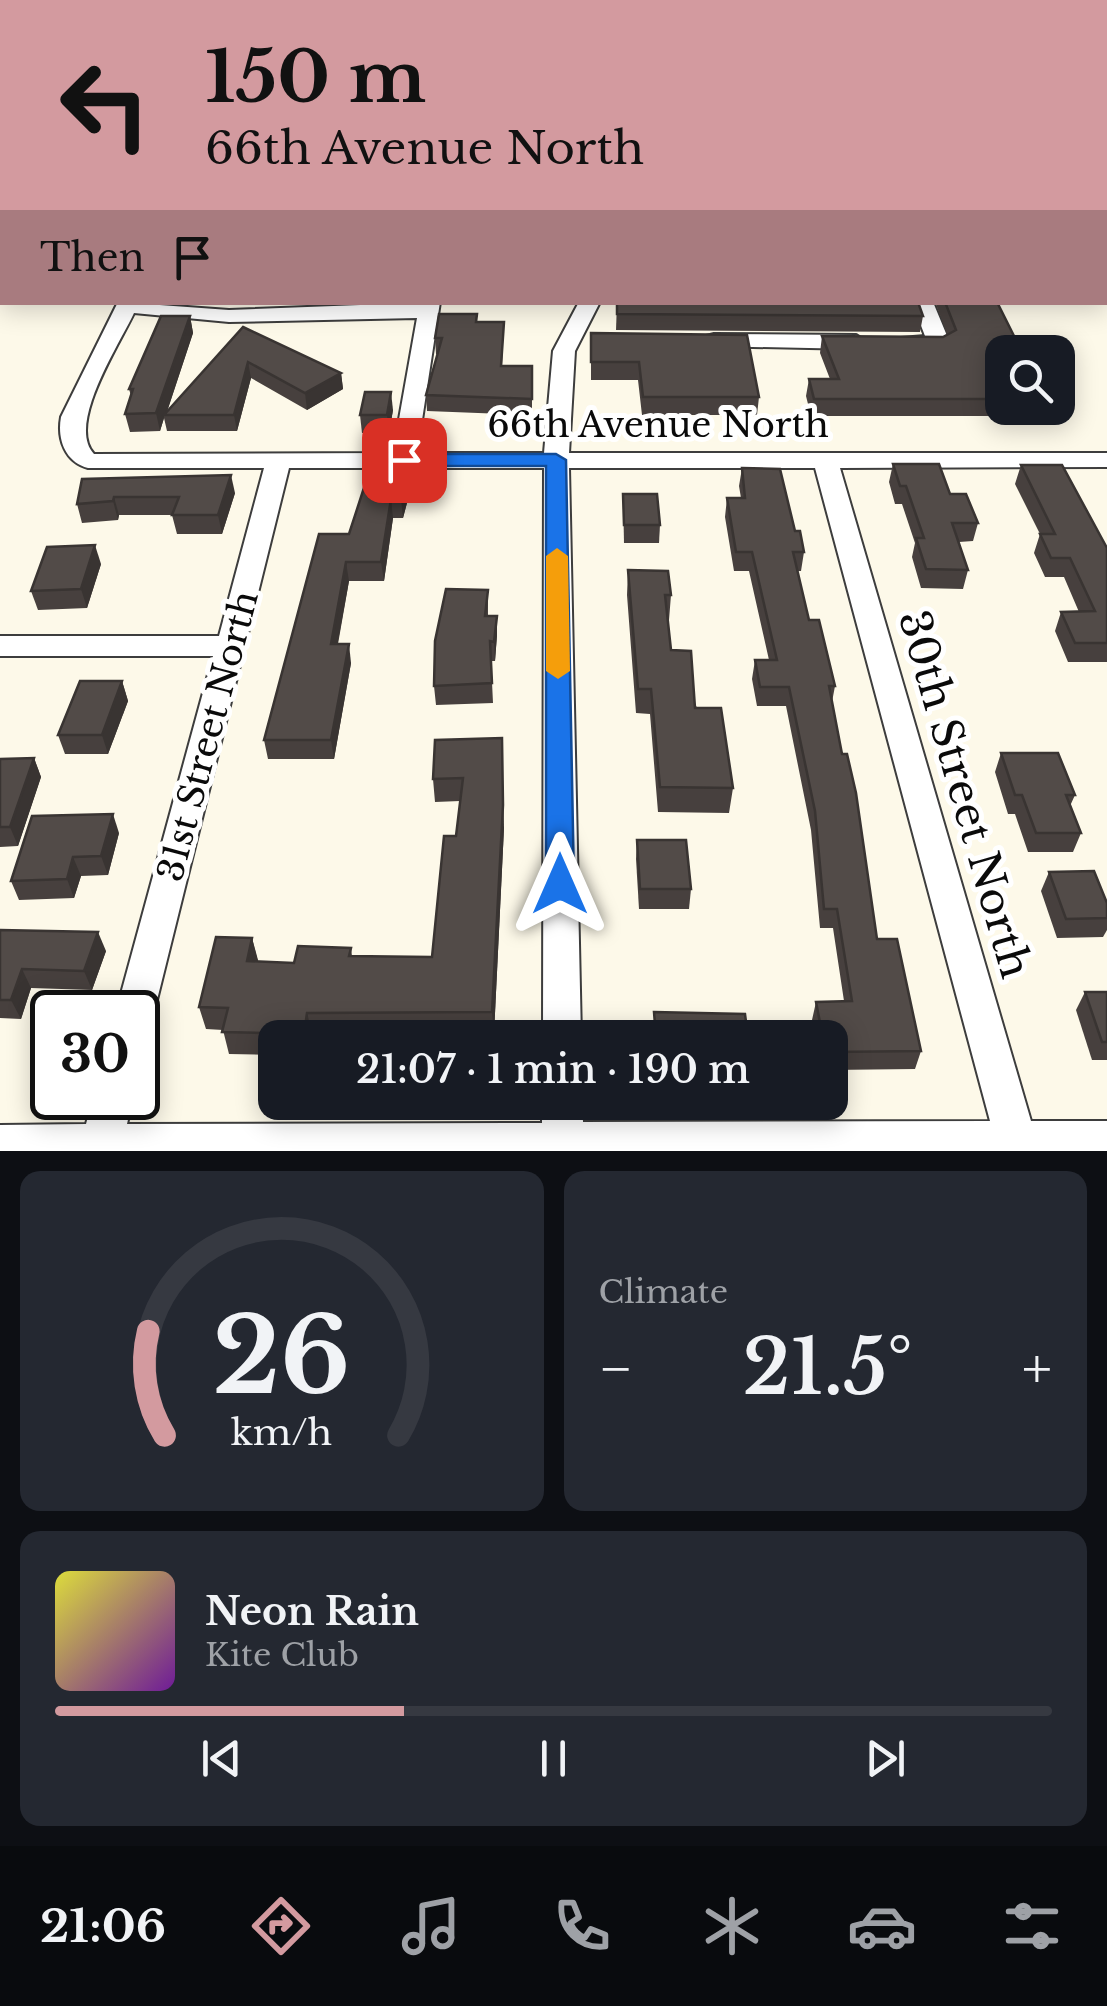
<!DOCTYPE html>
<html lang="en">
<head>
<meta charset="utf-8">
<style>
  body { margin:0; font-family:"Libre Baskerville",serif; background:#242831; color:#f1f3f6; height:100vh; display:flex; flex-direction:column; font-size:38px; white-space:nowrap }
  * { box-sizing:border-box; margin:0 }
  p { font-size:32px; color:#9ea1a6 }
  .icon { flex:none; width:55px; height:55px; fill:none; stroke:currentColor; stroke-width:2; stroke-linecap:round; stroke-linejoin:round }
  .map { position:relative; height:1151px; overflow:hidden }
  .panel { display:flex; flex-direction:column; gap:20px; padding:20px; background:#0d0f14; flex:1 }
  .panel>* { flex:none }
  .banner { position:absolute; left:0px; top:0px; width:1108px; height:305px; box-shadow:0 5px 25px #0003; background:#d39a9f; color:#111; overflow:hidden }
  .tools { position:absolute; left:985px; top:335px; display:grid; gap:20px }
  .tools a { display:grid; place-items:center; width:90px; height:90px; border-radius:20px; background:#171b24; box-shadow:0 5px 25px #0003; font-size:50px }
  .speed { position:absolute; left:30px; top:990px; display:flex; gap:20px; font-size:50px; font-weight:700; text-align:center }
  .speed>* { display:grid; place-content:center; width:130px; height:130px; border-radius:50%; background:#171b24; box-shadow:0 5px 25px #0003; line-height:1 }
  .speed .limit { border:5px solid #111; border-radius:15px; background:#fff; color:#111 }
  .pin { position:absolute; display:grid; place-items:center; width:85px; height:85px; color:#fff; margin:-42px; border-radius:20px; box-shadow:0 5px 15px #0006 }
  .me { position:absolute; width:110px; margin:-55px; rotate:0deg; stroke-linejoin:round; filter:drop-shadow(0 0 8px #0008) }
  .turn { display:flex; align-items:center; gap:35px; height:210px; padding:0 40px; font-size:45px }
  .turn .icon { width:130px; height:130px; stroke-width:2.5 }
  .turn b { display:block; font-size:70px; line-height:85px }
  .then { display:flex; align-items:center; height:95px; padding:0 40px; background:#0003; gap:20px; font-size:38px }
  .big { font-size:75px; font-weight:600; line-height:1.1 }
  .panel .card { flex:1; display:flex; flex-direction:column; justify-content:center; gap:15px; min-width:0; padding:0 35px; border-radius:20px; background:#242831 }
  .panel .dial { align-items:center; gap:0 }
  .dial svg { height:260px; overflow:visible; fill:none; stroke:#363941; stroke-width:7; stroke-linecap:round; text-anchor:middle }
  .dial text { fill:#f1f3f6; stroke:none }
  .song { display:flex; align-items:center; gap:30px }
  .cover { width:120px; height:120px; border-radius:15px; background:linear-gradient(135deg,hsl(60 70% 55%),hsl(280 70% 35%)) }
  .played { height:10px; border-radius:5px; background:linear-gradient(90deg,#d39a9f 35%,#363941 35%) }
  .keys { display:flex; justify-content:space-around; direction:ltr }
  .heat { display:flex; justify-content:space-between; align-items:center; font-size:55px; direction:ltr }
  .panel .tiles { flex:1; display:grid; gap:20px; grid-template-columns:1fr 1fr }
  .card:last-child { grid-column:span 2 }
  .trip { position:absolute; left:258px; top:1020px; width:590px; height:100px; border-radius:20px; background:#171b24; box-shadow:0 5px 25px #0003; font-weight:600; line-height:100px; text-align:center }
  .menu { display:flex; height:160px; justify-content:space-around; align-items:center; background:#090b0e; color:#9ea1a6 }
  .menu .icon { width:70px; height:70px }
  .menu .selected { color:#d39a9f }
  .menu b { font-size:45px; color:#f1f3f6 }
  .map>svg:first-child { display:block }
  .forest { fill:#b3d497 }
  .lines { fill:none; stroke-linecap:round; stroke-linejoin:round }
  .street-casing { stroke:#3d3d3d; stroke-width:4 }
  .street { fill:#fff; fill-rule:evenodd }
  .wall { fill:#47403e }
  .shaded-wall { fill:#393432 }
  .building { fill:#524b48; stroke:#393432; stroke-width:2.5 }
  .route { fill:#1a73e8; stroke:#114b97; stroke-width:2.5 }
  .slow { fill:#f59e0b }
  .labels { text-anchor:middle; stroke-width:10; stroke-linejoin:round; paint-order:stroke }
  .street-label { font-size:35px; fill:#0a0a0a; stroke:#fff }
  .near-street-label { font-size:42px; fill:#0a0a0a; stroke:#fff }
</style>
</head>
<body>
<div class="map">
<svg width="1107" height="1151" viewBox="0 0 1107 1151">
  <rect width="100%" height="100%" fill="#fdf9e9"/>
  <path class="forest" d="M478,0H1107V120L1105,2Z"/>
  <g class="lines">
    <g class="street-casing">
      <g id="street">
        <rect x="0" y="4" width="2" height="8"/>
        <rect x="0" y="163" width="2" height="10"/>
        <path d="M118,302L229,310L440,302L417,453H544L553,351L579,302H600L575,351L569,453H1107V467L840,468L1031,1121H1107V1151H0V1125L86,1124L93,1098H133L127,1124L542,1123V1102H582L583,1122L990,1121L815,468H569L581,1038H543L544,468H289L154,1012L149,1024L138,1028V1012H116L213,656H0V636H219L264,468H88C65,462 57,439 61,417ZM134,313L229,322L417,318L393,453L94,454C66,425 119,345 134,313Z"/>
        <path d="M912,302H933L950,343L947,348H901V338L925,336Z"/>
        <path d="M714,334L856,335L867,342L856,349L706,346V336Z"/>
      </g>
    </g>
    <use href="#street" class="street"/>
  </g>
  <g class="wall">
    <path d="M1107,165V219L1105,218V166Z"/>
    <path d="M617,302L923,316L920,332L616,330Z"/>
    <path d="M935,302H997L1002,352V408H1043L1040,416H811L806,396L809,379H830L820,353L822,336L943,337L947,334Z"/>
    <path d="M477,314V322H504L502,366H532V415L427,411L426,395L437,354H436L435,338Z"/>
    <path d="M190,316L193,333L167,411L243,327L341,373L343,389L307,410L251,378L237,431H167L164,418L160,431L130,432L125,414L131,396L129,389Z"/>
    <path d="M591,333L759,397L757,415H642L638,380H591Z"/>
    <path d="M393,410L389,433H362L360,415Z"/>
    <path d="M893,464L950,494L978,523L973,541L959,542L968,570L963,589L921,588L912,557L915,543L902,504H895L889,482Z"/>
    <path d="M411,465L412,484L403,518H393L384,581H349L338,644L351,663L334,759H268L264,740L349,534Z"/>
    <path d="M1021,465L1107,548V662H1068L1055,631L1061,612H1079L1064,577H1045L1034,553L1040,534L1015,484Z"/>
    <path d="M742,468L795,531L804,552L801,571H798L809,620L835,686L832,702L877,939L921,1051L915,1069L830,1070V1038H815L812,1020L816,1002L844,1001L833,928H820L811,830L786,706H757L752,679L755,660H769L749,571H734L725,517L727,498H741L739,486Z"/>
    <path d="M82,479L235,493L222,534H177L172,515H119L118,520L82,523L77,504Z"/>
    <path d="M623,494L660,525L659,543H624Z"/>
    <path d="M101,564L87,608L38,610L31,591Z"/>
    <path d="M628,570L671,595L669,620H668L671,650L733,788L729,813L658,812L650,714L636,713L627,595Z"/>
    <path d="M488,590V616L497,635L495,661H491L493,703L436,705L434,686Z"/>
    <path d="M122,681L128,701L108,754H65L58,735Z"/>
    <path d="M435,740L504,828L494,1034L313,1036L312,1038H275V1055L229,1054L223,1030L206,1029L199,1007L252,938L258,962L294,963L351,948L352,956L432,957L456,836L460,801L435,802L433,779Z"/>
    <path d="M1001,753L1075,795L1070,806L1081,833L1073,852H1028L1015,814H1008L995,772Z"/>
    <path d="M34,758L41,777L18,846L0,847V759Z"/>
    <path d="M119,833L108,875L81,876L74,898L19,900L11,881Z"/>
    <path d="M637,840L691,889L689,909H639L636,859Z"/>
    <path d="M1049,872L1107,903V930L1103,937L1057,938L1041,891Z"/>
    <path d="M0,930L106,951L92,990L31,988L21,1019L0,1018Z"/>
    <path d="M1085,992H1107V1060H1092L1076,1010Z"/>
  </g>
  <g class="shaded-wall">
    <path d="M190,316L193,333L166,415H164V418L160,431L156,413Z"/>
    <path d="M248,362L251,378L237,431L234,415Z"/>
    <path d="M341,373L343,389L307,410L305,393Z"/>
    <path d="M391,392L393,410L389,433L387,415Z"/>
    <path d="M411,465L412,484L403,518L401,499Z"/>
    <path d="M231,475L235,493L222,534L218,515Z"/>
    <path d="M114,497L119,515L118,520L113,501Z"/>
    <path d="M391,499L393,518L384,581L381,562Z"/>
    <path d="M95,545L101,564L87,608L81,589Z"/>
    <path d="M346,562L349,581L334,663L331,644Z"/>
    <path d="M497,616V635L495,661L494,642Z"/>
    <path d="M349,644L351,663L334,759L331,740Z"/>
    <path d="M122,681L128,701L108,754L102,735Z"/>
    <path d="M502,738L504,828L494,1034L492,1012Z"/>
    <path d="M34,758L41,777L18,846L10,827Z"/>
    <path d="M113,814L119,833L108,875L101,856Z"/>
    <path d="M73,857L81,876L74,898L67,879Z"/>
    <path d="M98,932L106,951L92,990L84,971Z"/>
    <path d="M252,938L258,960L253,984L247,961Z"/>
    <path d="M22,969L31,988L21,1019L11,1000Z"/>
    <path d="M307,1013L313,1036L312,1038H304V1034Z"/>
  </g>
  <g class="building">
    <path d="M16,0H107L104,2H13Z"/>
    <path d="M174,0H228L226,2H171Z"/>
    <path d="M2,30V50H0V32Z"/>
    <path d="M1107,165V193L1105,192V166Z"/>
    <path d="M617,302H918L923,316L617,314Z"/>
    <path d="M945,302H997L1022,352H1002V399H814L809,379H839L822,336L943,337L956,330Z"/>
    <path d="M439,314H477L476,322H504L501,366H532V399L426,395L442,338H435Z"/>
    <path d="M161,316H190L156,413L125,414L133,389H129Z"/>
    <path d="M243,327L341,373L305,393L248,362L234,415H164Z"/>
    <path d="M591,333L747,335L759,397H643L639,362H591Z"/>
    <path d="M365,392H391L387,415H360Z"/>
    <path d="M372,463L411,465L401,499H391L381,562H346L331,644H349L331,740H264L319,534H349Z"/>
    <path d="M893,464H939L950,494H966L978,523H952L968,570L926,569L916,538H924L906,486H900Z"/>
    <path d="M1021,465H1062L1107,548V643H1075L1061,612L1095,611L1070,558H1051L1040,534H1055Z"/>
    <path d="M742,468L780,469L795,531H800L804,552H793L809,620H819L835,686H829L842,754H847L856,793L877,939H897L921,1051L830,1052V1038H823L816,1002L852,1001L837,909H824L815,811L789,687H760L755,660H777L752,552H736L727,498H745Z"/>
    <path d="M231,475L218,515H172L179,497H114L113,501L77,504L82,479Z"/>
    <path d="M623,494H657L660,525H624Z"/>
    <path d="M95,545L81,589L31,591L47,547Z"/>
    <path d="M628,570L668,571L671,595H665L671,650L691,651L695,708H721L733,788L660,787L651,689H638Z"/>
    <path d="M446,589L488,590L485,616H497L494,642L490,641L492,683L434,686L435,641Z"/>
    <path d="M80,681H122L102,735H58Z"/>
    <path d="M502,738L503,805L492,1012L307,1013L304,1034L222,1032L228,1008L199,1007L216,937L252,938L247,961L294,963L298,946L351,948L349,956L432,957L444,836H456L463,778L433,779L435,740Z"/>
    <path d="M1001,753H1058L1075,795H1066L1081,833H1036L1022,795H1015Z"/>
    <path d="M34,758L10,827H0V759Z"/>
    <path d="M113,814L101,856L73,857L67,879L11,881L32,816Z"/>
    <path d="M637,840H686L691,889H640Z"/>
    <path d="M1094,871L1107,903V918L1066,919L1049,872Z"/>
    <path d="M0,930L98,932L84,971L22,969L11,1000H0Z"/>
    <path d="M1085,992H1107V1042H1102Z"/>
    <path d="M654,1012L745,1014L748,1038H656Z"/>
  </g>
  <path class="route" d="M556,454L566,460L574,884L570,892L560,896L550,892L546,884V466H404L394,460L404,454Z"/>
  <path class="slow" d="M557,548L568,556L570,671L558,679L546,671V556Z"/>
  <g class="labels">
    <g class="street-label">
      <text x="658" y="437">66th Avenue North</text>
      <text transform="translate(208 736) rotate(-75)" y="12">31st Street North</text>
    </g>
    <g class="near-street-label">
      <text transform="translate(965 794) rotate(74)" y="15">30th Street North</text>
    </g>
  </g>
</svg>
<div class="tools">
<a><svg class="icon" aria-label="search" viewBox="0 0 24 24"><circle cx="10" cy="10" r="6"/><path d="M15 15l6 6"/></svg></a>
</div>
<div class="speed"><div class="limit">30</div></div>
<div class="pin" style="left:404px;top:460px;background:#d93025"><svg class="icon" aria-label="arrive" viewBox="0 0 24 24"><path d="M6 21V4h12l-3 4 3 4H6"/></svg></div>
<svg class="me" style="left:560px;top:884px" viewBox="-20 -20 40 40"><path d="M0-17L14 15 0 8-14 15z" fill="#1a73e8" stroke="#fff" stroke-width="4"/></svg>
<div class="trip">21:07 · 1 min · 190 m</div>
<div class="banner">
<div class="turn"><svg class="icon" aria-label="left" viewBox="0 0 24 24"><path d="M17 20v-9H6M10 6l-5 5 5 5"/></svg><div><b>150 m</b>66th Avenue North</div></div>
<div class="then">Then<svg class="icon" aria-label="arrive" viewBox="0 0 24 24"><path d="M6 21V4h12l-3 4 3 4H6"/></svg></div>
</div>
</div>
<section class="panel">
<div class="tiles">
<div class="card dial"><svg viewBox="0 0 100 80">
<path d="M14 69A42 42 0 1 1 86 69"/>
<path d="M14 69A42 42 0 0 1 9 37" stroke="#d39a9f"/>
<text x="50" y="56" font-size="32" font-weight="700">26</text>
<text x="50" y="72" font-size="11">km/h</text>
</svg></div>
<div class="card"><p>Climate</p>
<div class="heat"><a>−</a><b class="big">21.5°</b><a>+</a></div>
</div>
<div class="card">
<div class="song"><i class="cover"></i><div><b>Neon Rain</b><p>Kite Club</p></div></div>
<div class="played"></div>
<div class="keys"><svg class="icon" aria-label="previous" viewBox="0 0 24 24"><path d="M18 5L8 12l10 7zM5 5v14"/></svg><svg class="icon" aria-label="pause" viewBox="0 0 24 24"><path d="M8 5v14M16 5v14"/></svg><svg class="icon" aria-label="next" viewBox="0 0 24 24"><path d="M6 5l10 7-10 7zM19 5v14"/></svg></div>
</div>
</div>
</section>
<nav class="menu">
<b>21:06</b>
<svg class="icon selected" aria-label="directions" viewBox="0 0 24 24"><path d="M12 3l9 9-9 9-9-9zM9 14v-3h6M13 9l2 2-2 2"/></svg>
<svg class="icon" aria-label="music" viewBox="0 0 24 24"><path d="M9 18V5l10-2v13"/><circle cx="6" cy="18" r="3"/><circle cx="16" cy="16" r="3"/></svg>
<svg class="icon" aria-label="phone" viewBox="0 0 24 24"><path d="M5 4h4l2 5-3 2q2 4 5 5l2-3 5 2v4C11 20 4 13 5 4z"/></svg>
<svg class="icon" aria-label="climate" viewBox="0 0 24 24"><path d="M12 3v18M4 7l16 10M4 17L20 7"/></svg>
<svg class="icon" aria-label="car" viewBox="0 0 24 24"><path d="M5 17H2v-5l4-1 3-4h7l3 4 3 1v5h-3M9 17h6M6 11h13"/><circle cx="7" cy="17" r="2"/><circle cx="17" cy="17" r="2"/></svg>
<svg class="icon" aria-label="filters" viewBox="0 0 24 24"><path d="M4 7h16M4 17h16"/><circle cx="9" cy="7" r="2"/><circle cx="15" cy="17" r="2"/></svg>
</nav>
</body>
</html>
